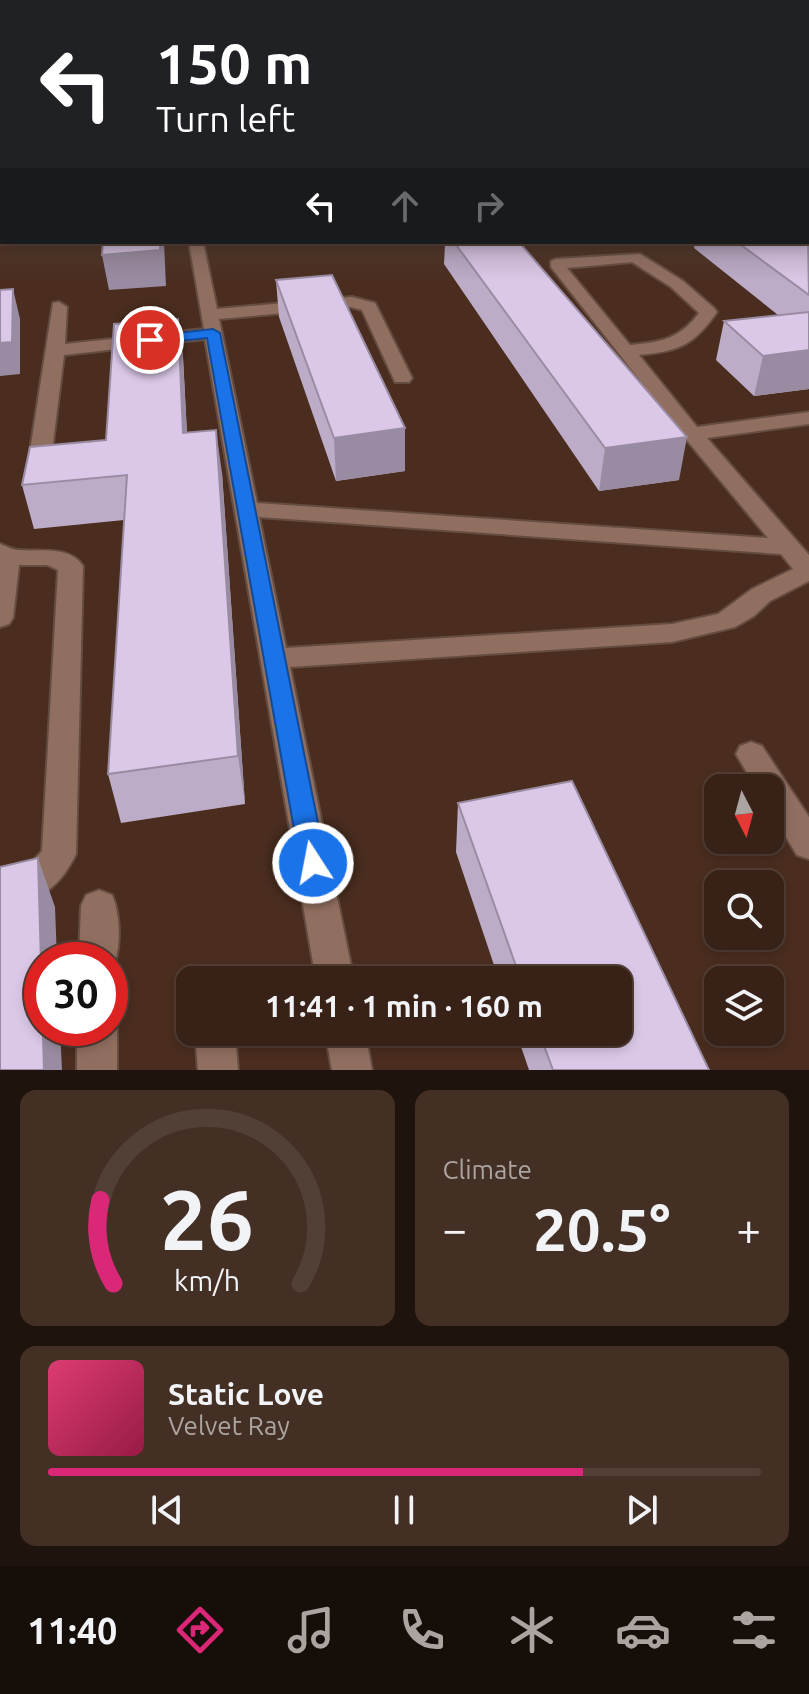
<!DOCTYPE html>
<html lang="en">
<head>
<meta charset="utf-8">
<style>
  body { margin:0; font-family:Ubuntu,sans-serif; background:#432f24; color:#f1f3f6; height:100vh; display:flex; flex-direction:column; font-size:30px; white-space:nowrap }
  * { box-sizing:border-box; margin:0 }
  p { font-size:26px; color:#aba4a1 }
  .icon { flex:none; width:44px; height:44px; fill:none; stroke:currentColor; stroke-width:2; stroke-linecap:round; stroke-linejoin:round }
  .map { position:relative; height:1070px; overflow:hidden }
  .drawer { display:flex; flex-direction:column; gap:20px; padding:20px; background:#1f130d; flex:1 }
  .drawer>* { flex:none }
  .guide { position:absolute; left:0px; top:0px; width:810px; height:244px; box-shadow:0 4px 12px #0003,0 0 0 2px #523f36; background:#202124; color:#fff; overflow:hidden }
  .needle { width:52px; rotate:174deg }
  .tools { position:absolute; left:704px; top:774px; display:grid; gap:16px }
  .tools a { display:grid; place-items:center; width:80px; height:80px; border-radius:16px; background:#382217; box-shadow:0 4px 12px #0003,0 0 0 2px #523f36; font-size:40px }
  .speed { position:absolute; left:24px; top:942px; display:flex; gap:16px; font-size:40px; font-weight:700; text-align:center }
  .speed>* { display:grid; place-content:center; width:104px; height:104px; border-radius:50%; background:#382217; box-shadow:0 4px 12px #0003,0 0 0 2px #523f36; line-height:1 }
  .speed .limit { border:12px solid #d22; background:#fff; color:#111 }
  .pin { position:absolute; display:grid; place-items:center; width:68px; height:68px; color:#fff; margin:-34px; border:4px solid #fff; border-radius:50%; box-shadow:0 2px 8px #0007 }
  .me { position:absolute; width:88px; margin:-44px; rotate:349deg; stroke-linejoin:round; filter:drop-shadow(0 0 6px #0008) }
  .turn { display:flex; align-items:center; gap:28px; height:168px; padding:0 24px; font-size:36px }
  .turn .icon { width:104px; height:104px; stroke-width:2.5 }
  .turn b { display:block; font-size:56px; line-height:68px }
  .lanes { display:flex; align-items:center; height:76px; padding:0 24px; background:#0003; justify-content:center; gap:40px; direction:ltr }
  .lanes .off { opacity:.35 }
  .big { font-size:60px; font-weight:700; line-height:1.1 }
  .drawer .tile { flex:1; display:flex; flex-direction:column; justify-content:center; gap:12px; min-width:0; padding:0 28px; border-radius:16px; background:#432f24 }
  .drawer .dial { align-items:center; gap:0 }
  .dial svg { height:208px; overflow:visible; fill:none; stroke:#523f36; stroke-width:7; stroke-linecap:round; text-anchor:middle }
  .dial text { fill:#f1f3f6; stroke:none }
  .song { display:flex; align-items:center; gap:24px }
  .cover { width:96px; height:96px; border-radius:12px; background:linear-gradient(135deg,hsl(340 70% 55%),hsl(340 70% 35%)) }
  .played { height:8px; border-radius:4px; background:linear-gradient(90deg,#db2777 75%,#523f36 75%) }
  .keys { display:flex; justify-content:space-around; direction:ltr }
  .heat { display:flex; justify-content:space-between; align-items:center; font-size:44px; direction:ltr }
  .drawer .tiles { flex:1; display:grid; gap:20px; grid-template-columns:1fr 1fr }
  .tile:last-child { grid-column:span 2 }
  .trip { position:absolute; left:176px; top:966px; width:456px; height:80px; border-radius:16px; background:#382217; box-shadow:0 4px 12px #0003,0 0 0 2px #523f36; font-weight:700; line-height:80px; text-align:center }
  .tabs { display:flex; height:128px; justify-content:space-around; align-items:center; background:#160e09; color:#aba4a1 }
  .tabs .icon { width:56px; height:56px }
  .tabs .current { color:#db2777 }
  .tabs b { font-size:36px; color:#f1f3f6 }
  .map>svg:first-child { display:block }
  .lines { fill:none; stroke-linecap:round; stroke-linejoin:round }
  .minor-casing { stroke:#654c40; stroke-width:4 }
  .major-casing { stroke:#654c40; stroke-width:4 }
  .minor { fill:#916f60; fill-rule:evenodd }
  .major { fill:#d27162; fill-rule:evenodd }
  .wall { fill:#bcacc8 }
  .shaded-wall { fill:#998ca2 }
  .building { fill:#dbc8e8; stroke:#998ca2; stroke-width:2 }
  .route { fill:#1a73e8; stroke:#114b97; stroke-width:2 }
</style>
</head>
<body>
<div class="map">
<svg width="809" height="1070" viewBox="0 0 809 1070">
  <rect width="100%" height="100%" fill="#4a2d1f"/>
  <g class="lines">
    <g class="minor-casing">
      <g id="minor">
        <rect x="808" y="171" width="1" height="8"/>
        <rect x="0" y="196" width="2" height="8"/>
        <path d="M189,242H203L217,309L352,297L375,303L412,378L409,382H395L362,310L351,307L219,319L257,503L768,538L685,438L551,267V261L556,259L640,254L683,281L714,308L717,312C693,346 679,351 639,355L697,427L809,412V424L707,438L809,555V581L770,601L754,616L735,627L672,642L290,667L354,980H316L205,339L64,355L52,451L41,457L30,451L53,303L59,302L67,307L65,344L204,329ZM632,262L671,287L699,313C680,339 661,342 630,345L567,268ZM259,517L781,554L793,569L752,589L718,614L672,624L286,648Z"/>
        <path d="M0,544C6,546 12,550 18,550C39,552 69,545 83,566L76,854C60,887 38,905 0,902V872L24,871L42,851L58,570L47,565H19L13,618L9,624L0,627Z"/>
        <path d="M751,742L762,746L809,817V859L797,855L770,811V788H756L736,754L740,746Z"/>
        <path d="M99,890L112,895C121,915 122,954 110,973V960H79L81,906L86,895Z"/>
        <path d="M110,1014L117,1028V1070H77V1028H110Z"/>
        <path d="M195,1032H235L238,1070H198Z"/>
        <path d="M325,1032H365L372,1070H332Z"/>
      </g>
    </g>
    <g class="major-casing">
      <g id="major">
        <path d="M2,136V144L0,145V137Z"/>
        <rect x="808" y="228" width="1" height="8"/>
      </g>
    </g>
    <use href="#minor" class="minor"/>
    <use href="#major" class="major"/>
  </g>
  <g class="wall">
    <path d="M809,239V389L754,396L716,360L724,321L778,315L694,248L695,242H808Z"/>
    <path d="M443,242H519L679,480L599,491L444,264L445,245Z"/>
    <path d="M276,280L405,428V471L336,481L279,317Z"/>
    <path d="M178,319L183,357L187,433L222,473L245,804L121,823L108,774L124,520L34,529L22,485L106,440Z"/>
    <path d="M458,803L709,1070H529L516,1032H618V980H499L456,852Z"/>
  </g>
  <g class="shaded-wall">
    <path d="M160,242H164L166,286L109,290L102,255Z"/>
    <path d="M13,289L20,319V374L0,376V343Z"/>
    <path d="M178,319L183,357L189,476L183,433Z"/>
    <path d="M809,350V389L754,396L763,356Z"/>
    <path d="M405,428V471L336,481L334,438Z"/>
    <path d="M216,430L222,473L245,804L238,756Z"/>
    <path d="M687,437L679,480L599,491L605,448Z"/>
    <path d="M38,858L55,907L57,960H42V1007Z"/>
    <path d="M43,1028H60L62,1070H44Z"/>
  </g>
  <g class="building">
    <path d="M808,239L809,295L737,242H808Z"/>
    <path d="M103,242H160V250L102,255Z"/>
    <path d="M454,242H519L687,437L605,448Z"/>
    <path d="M332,275L405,428L334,438L276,280Z"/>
    <path d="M13,289L12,342L0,343V290Z"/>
    <path d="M809,312V350L763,356L724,321Z"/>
    <path d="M178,319L183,433L216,430L238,756L108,774L127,475L22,485L30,447L106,440L114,324Z"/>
    <path d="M572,781L709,1070H553L539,1032H618V980H521L458,803Z"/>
    <path d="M38,858L44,1070H0V867Z"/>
  </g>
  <linearGradient id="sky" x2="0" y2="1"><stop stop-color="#291911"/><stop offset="0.47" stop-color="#5a4c4d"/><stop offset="1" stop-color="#5a4c4d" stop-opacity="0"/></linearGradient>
  <rect width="809" height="281" fill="url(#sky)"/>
  <path class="route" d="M213,329L220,333L326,863L322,871L313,874L304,871L300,863L207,338L150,344L143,340L150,336Z"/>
</svg>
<div class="tools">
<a><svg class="needle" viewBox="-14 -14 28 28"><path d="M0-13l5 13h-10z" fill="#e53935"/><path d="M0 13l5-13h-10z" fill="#aba4a1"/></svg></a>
<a><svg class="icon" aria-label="search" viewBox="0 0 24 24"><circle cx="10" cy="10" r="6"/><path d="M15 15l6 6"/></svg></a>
<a><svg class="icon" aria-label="layers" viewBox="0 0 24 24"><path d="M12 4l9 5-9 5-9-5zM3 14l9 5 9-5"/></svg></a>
</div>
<div class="speed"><div class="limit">30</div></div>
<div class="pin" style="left:150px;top:340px;background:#d93025"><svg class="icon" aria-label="arrive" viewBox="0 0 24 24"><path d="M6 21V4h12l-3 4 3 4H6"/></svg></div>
<svg class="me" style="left:313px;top:863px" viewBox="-20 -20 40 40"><circle r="17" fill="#1a73e8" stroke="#fff" stroke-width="3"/><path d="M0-11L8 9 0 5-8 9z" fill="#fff"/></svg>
<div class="trip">11:41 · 1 min · 160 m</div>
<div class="guide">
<div class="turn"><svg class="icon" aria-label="left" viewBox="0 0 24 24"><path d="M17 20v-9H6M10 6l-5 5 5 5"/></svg><div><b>150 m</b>Turn left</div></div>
<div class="lanes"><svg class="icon" aria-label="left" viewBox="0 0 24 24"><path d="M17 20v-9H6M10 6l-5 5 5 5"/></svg><svg class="icon off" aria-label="ahead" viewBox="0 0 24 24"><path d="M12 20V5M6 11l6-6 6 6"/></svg><svg class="icon off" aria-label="right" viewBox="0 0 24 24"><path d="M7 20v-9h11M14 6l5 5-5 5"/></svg></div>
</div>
</div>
<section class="drawer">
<div class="tiles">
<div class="tile dial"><svg viewBox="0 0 100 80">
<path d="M14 69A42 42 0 1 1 86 69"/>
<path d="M14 69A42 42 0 0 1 9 37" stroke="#db2777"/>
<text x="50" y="56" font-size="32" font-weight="700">26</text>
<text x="50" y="72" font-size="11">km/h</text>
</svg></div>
<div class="tile"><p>Climate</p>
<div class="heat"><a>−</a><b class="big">20.5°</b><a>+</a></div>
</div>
<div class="tile">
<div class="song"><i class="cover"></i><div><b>Static Love</b><p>Velvet Ray</p></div></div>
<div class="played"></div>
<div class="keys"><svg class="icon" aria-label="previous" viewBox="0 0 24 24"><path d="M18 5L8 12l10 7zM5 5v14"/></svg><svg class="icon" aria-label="pause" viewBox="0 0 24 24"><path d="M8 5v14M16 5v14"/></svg><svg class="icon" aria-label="next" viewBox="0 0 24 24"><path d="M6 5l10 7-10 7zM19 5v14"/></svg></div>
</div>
</div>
</section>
<nav class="tabs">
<b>11:40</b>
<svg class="icon current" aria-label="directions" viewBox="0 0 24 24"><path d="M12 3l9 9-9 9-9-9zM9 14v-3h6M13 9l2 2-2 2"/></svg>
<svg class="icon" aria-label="music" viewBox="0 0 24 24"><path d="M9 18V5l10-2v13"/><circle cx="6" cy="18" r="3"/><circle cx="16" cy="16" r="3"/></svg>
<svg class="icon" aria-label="phone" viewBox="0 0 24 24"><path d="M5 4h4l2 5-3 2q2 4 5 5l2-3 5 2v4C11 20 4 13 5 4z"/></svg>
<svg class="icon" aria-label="climate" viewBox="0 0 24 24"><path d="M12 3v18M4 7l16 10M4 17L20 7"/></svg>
<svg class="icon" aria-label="car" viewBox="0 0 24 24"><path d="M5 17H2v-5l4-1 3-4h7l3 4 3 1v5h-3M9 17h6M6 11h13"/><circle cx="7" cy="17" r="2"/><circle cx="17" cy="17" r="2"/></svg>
<svg class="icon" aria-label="filters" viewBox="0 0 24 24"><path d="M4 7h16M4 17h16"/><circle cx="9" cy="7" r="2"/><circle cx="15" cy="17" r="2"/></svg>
</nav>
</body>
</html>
